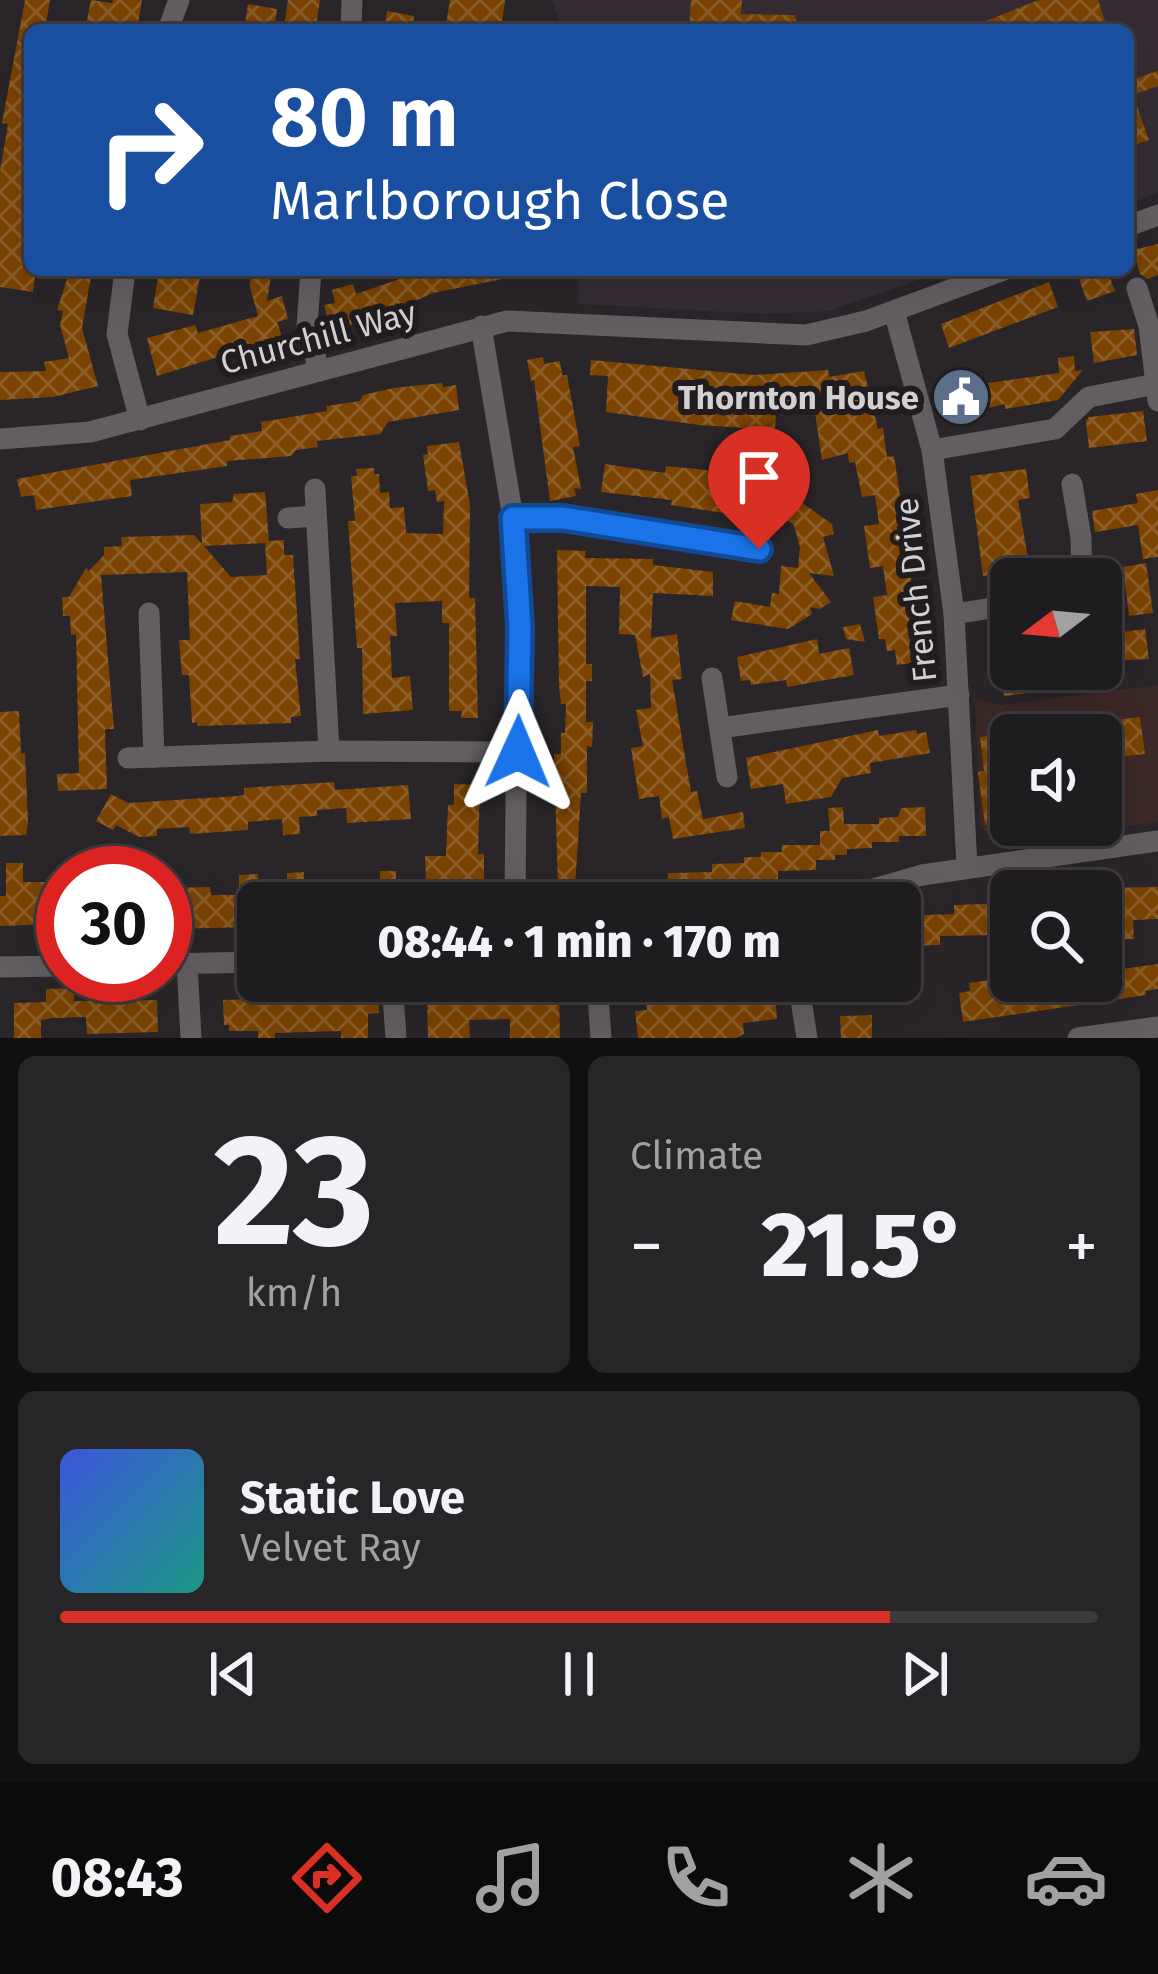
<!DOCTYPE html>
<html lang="en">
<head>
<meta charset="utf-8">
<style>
  body { margin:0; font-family:"Fira Sans",sans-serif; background:#272528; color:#f1f3f6; height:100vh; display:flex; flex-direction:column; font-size:45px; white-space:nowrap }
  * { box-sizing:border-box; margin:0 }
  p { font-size:39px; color:#a1a1a4 }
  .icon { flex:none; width:66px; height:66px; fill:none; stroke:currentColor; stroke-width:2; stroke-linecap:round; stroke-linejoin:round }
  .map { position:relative; height:1038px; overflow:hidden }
  .details { display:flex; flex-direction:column; gap:18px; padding:18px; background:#110f11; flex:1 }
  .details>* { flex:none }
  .banner { position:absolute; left:24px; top:24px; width:1110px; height:252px; border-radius:18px; box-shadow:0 12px 48px #0002,0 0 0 3px #3c3a3d; background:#1a4fa0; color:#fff; overflow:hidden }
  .needle { width:78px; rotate:254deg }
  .controls { position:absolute; left:990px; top:558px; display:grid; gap:24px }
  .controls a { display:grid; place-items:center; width:132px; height:132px; border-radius:18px; background:#1f1c1f; box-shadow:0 12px 48px #0002,0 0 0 3px #3c3a3d; font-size:60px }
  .speed { position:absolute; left:36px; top:846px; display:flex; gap:24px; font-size:60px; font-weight:700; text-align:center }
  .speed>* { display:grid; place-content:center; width:156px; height:156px; border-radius:50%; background:#1f1c1f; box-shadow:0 12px 48px #0002,0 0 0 3px #3c3a3d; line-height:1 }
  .speed .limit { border:18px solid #d22; background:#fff; color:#111 }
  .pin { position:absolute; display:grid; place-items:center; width:102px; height:102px; color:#fff; margin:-123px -51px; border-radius:50% 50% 50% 0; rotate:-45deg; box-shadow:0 0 12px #0007 }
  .pin .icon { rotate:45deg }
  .me { position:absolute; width:132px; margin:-66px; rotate:1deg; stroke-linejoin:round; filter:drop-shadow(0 0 9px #0008) }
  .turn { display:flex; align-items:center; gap:42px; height:252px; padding:0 48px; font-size:54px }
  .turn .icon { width:156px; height:156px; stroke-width:2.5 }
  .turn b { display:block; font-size:84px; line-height:102px }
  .big { font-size:90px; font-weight:800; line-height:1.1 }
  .details .tile { flex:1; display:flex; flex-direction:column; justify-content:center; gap:18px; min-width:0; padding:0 42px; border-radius:18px; background:#272528 }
  .details .dial { align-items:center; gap:0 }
  .dial b { font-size:156px; line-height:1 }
  .song { display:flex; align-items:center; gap:36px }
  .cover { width:144px; height:144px; border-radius:18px; background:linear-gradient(135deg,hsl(230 70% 55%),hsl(170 70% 35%)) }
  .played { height:12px; border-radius:6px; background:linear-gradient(90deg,#d93025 80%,#3c3a3d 80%) }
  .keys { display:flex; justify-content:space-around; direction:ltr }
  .heat { display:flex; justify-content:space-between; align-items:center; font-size:66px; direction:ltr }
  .details .tiles { flex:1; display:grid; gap:18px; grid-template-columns:1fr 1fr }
  .tile:last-child { grid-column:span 2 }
  .trip { position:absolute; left:237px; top:882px; width:684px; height:120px; border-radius:18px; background:#1f1c1f; box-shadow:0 12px 48px #0002,0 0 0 3px #3c3a3d; font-weight:800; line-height:120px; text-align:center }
  .tabs { display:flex; height:192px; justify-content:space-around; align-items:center; background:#0c0b0c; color:#a1a1a4 }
  .tabs .icon { width:84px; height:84px }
  .tabs .current { color:#d93025 }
  .tabs b { font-size:54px; color:#f1f3f6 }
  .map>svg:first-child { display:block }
  .commercial { fill:#3c2827; fill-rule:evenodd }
  .built { fill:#352c34 }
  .building { fill:url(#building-cross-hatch); fill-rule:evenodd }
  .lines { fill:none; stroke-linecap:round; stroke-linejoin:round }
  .street { stroke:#635e62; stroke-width:21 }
  .route-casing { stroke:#114b97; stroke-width:30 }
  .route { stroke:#1a73e8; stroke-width:21 }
  .labels { text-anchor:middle; stroke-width:12; stroke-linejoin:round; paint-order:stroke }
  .street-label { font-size:33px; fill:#d3d0d2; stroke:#201c1f }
  .poi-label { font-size:33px; font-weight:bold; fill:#d3d0d2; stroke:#201c1f; text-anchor:end }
</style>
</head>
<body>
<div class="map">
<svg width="1158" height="1038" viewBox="0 0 1158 1038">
  <defs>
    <pattern id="building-cross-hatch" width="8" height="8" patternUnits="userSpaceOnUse" patternTransform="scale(3)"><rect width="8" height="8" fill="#7a4302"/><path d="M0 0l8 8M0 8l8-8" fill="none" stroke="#8c5d26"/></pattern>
  </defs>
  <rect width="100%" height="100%" fill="#292529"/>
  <path class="commercial" d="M1158,685V822L999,843L980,827L975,699L1001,705ZM1011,735H1101V825H1011Z"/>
  <g class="built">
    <path d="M552,0H1158V193L1128,204V30H563Z"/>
    <path d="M579,270H947L829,311L764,314L579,304Z"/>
  </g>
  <g class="building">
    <path d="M25,0H50L45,30H30V270H36L33,292L0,287V171L8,124L2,123Z"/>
    <path d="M91,0L112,3L113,0H142L137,30L104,25L103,30H85Z"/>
    <path d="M288,0H320L316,26L285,21Z"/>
    <path d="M450,0H505L501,30H445Z"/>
    <path d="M691,0H742L741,14L795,15L797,30H689Z"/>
    <path d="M1039,0H1098L1108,30H1077L1075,24L1059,30H963Z"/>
    <path d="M248,4L277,9L274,30H244Z"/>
    <path d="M387,11L414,16L412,30H384Z"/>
    <path d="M1158,71V86L1133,95L1149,140L1128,147V81Z"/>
    <path d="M1158,244V275L1148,279L1140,274L1133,250Z"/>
    <path d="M70,270H92L82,328L98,386L53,397L0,400V372L46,371L44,362L69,358L60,325L63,311L57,310Z"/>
    <path d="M159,270H201L193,315L153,308Z"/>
    <path d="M251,270H272L267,301L282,296L288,319L277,322L282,337L157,376L147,338L195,325L198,333L258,316L250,287Z"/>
    <path d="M426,270H512L513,277L433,293L415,301L416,305L331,331L324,305L335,303L332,290L353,284L356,294Z"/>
    <path d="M1076,270H1107L1115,291L1087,301Z"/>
    <path d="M1049,282L1058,307L949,348L941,324Z"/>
    <path d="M1134,329L1137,355L1094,363L1090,332Z"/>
    <path d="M1074,356L1075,371L1083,370L1058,400L1005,409V404L947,418L939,387L948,385L946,376L970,370L974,385L1059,373L1058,358Z"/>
    <path d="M543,357L544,364L560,361L562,375H567L580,446L573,447L581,489L574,488L576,496L550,501L534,380L531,381L527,360Z"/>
    <path d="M591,360L754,375L828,370L829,377L864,371L878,429L883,428L887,457L894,456L909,554L918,662L897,665L895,650L887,651L885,639H879L873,597L887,595L883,566L870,568L864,526L879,524L875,495L862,497L855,462L849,463L848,453L822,460L814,406L785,403L784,410L776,409L775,430L699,425L606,412L608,376L590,375Z"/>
    <path d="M442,383L443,387L456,385L459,410L388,422L380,434L317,441L318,447L296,450L291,456L227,461V466L130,480L132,496L36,510L34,495L21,497L17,479L230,440V436L262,431L261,422L327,411L326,406L360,401L363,395L393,388Z"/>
    <path d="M1143,411L1147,441L1089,448L1086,421L1089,417Z"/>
    <path d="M459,442L470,505L469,598H475L478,718H461L462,711H449V623H442V601L395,603L397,636H390L392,678L410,676L413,710L363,714L362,648H357L348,521H355L351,476H357L356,469L374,468V474H379L380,493L389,492L390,508L404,507L406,533L443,534L444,501L437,502L435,490L428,491L423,455L428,454L427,446Z"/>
    <path d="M605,464L665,473L666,466L698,469L791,483L806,494L801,502L832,524L834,534L823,537L834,576L809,573L831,602L820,609L810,607L812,614L788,629L731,620L735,601L770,607L772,593L779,594L781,566L798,568L800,547L794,525L776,513L745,507L743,516L671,505L672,500L601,492Z"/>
    <path d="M1026,469L1030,498L1018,500L1030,570L983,576L970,476Z"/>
    <path d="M1158,490V557L1143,559L1138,525L1095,532L1092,511L1138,503L1136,494Z"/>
    <path d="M265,492L269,541L284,540V555H293L300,659H295L301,716L291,717V723L198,726L197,722L192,723L189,675H182L179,640H190L187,572L101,575L114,729H105L107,789L58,791L57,774L79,773L76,634L71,635L70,616H63L62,597H69L86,568L89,571L104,555V547L122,546L121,537L194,535L202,544L200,504L232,502L234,494ZM265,543L267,575L231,577L204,546Z"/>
    <path d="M557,550L586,551L585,558L653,559V565L713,572V596L653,593L651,638L677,634L682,679L672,680L691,792L697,791L703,819L743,812L745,828L673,839L669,817L662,819L659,796L639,799L631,748L643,746L636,710L651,708L650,674L643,677L635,635L619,634L620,587L586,586V664H592V681H586V722H593L592,747L587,746V793H581L575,887L667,886L668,873L712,872V864L744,863V857H761V852H782V845H820V831H830L828,808L843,807L844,824H879V818L898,817L901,808L925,807L926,836H899V842H872V848L847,849V855H835V860H816V870L778,871V882H740V897L702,898V903H550V888H558L554,754H561V733H565L566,704H561L559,685Z"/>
    <path d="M1146,563L1153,613L1129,616L1123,567Z"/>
    <path d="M860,624L865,642L846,639L843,627Z"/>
    <path d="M1011,624V669H1024L1028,693L1004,696L994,626Z"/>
    <path d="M1145,629L1149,659L1101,661V635Z"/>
    <path d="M817,639L819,654L849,648L854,675L787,687L786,680L751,685L750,680L741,681L737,657Z"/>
    <path d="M19,711L21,754L25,753L28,823L26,835L0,836V712Z"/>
    <path d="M1140,717L1145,754L1101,759V722Z"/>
    <path d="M878,730L879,736L916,730L917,734L926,732L930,753L870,763L871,773L842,778L831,797L786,804L783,784L751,789L746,758Z"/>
    <path d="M1011,733V822L985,825L978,772L984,771L980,737Z"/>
    <path d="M334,782L335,790L408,785L411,819L347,823L346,808L317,810V816L299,817L300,834L283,835L282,819L248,822V830L190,834L189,827L157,829V836L139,837L116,825L113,830L96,821L111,794L128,803L238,796L244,795V788Z"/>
    <path d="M454,784L480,785L478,854H484V902L380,903V871H396V886L426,885L425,856H446L448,805H454Z"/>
    <path d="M6,863H23V882H54L55,924L0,926V896H6Z"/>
    <path d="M304,872V885L341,884L342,903H258V927L165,929V894H172L171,888L210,887L211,895H239V875L258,874V888H287V873Z"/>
    <path d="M1158,887V919L1133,920L1134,939H1110V925H1101V888Z"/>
    <path d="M1011,903V927L996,928V935L940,936V945L905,946V938H900V916L954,914V905Z"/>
    <path d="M1158,964V989L1145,991L1146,995L963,1022L959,993L970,991L969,983L996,979L1101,981V972Z"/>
    <path d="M733,981H753L754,997L765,996L766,1005L776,1004L777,1019L743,1023L744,1034L736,1038H638L635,1011L647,1010L645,991Z"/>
    <path d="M74,988V1001L157,1000L158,1032L87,1034L86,1017L53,1018L41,1020V1038H14V1003L46,1002V989Z"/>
    <path d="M559,990L560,1038H510V1019L469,1020L470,1038H428L427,992L461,991V995Z"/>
    <path d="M348,992L368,991L378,998L379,1013L368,1014V1038H341V1031L275,1033V1038H258V1031H229V1025H224L223,1000L323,997V993Z"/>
    <path d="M872,1015V1038H841L840,1016Z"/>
  </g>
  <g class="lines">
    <g class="street">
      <path d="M168,30L179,0"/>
      <path d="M351,30L352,0"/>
      <path d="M1128,226L1158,215"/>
      <path d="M125,270L117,334L140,420"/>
      <path d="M311,270L307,326L319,371"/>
      <path d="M1137,288L1149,326L1158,401"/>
      <path d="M894,311L932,450L954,614L967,867"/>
      <path d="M481,326L513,518L518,582L515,903"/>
      <path d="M0,439L90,432L507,321L806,335L866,321L1004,270"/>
      <path d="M932,450L1055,429L1089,397L1156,384"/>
      <path d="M1072,484L1081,538L1082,579"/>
      <path d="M315,489L329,751"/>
      <path d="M288,518L316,516"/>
      <path d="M513,518H563L759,549"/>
      <path d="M149,613L154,757"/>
      <path d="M954,614L1011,605"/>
      <path d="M712,678L727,777"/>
      <path d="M720,728L959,695"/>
      <path d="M128,758L329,751L518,752"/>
      <path d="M824,903L922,875L1158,841"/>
      <path d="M165,964L258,962"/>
      <path d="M187,964L191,1038"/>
      <path d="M0,967L63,966"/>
      <path d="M392,981L396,1038"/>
      <path d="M597,981L601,1038"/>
      <path d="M798,981L807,1038"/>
      <path d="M1078,1038L1158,1027"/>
    </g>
  </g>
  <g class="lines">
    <g class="route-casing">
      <path id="route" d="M518,752L520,627L513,518H563L759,549"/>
    </g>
    <use href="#route" class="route"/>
  </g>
  <defs>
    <g id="civic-disc" transform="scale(3)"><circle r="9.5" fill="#5c6f8a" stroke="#201c1f"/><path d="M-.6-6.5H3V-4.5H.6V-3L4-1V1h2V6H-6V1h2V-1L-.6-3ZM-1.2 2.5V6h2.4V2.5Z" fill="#fff"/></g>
  </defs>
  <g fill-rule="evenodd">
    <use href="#civic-disc" x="961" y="397"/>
  </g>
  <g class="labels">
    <g class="street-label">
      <text transform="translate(318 337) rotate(-15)" y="12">Churchill Way</text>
      <text transform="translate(915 590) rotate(-96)" y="12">French Drive</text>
    </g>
    <g class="poi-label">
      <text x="919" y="409">Thornton House</text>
    </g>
  </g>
</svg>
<div class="controls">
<a><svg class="needle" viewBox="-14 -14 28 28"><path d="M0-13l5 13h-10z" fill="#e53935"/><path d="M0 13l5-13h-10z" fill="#a1a1a4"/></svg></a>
<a><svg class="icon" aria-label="sound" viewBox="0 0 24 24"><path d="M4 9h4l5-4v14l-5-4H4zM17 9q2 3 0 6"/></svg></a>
<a><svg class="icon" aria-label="search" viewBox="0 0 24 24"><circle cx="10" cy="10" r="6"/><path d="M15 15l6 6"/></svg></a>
</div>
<div class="speed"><div class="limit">30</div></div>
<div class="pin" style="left:759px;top:549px;background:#d93025"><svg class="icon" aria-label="arrive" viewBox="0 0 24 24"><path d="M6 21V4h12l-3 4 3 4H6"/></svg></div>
<svg class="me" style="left:518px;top:752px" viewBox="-20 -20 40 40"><path d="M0-17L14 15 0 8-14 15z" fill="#1a73e8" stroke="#fff" stroke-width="4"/></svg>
<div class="trip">08:44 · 1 min · 170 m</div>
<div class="banner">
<div class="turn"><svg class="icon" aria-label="right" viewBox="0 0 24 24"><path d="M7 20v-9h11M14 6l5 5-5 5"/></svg><div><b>80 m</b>Marlborough Close</div></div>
</div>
</div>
<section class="details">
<div class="tiles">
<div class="tile dial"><b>23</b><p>km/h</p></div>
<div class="tile"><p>Climate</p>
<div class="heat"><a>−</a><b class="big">21.5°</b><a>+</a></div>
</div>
<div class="tile">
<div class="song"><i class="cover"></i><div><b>Static Love</b><p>Velvet Ray</p></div></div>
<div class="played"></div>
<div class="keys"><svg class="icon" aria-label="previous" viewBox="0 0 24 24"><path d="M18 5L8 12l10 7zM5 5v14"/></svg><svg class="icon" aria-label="pause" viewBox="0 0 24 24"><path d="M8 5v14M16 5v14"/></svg><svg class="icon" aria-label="next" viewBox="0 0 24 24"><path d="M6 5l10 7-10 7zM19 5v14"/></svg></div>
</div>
</div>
</section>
<nav class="tabs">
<b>08:43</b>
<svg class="icon current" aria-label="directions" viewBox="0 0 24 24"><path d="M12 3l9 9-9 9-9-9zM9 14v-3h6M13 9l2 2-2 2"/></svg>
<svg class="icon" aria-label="music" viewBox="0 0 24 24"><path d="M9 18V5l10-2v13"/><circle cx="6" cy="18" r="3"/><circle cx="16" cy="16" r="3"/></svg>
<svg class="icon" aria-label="phone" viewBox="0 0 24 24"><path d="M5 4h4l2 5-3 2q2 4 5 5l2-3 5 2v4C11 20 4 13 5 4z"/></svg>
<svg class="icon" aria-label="climate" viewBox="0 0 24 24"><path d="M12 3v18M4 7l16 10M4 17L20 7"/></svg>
<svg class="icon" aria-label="car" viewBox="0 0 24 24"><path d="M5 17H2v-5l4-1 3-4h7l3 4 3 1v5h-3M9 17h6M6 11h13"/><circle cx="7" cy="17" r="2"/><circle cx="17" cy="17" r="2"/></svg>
</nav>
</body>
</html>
